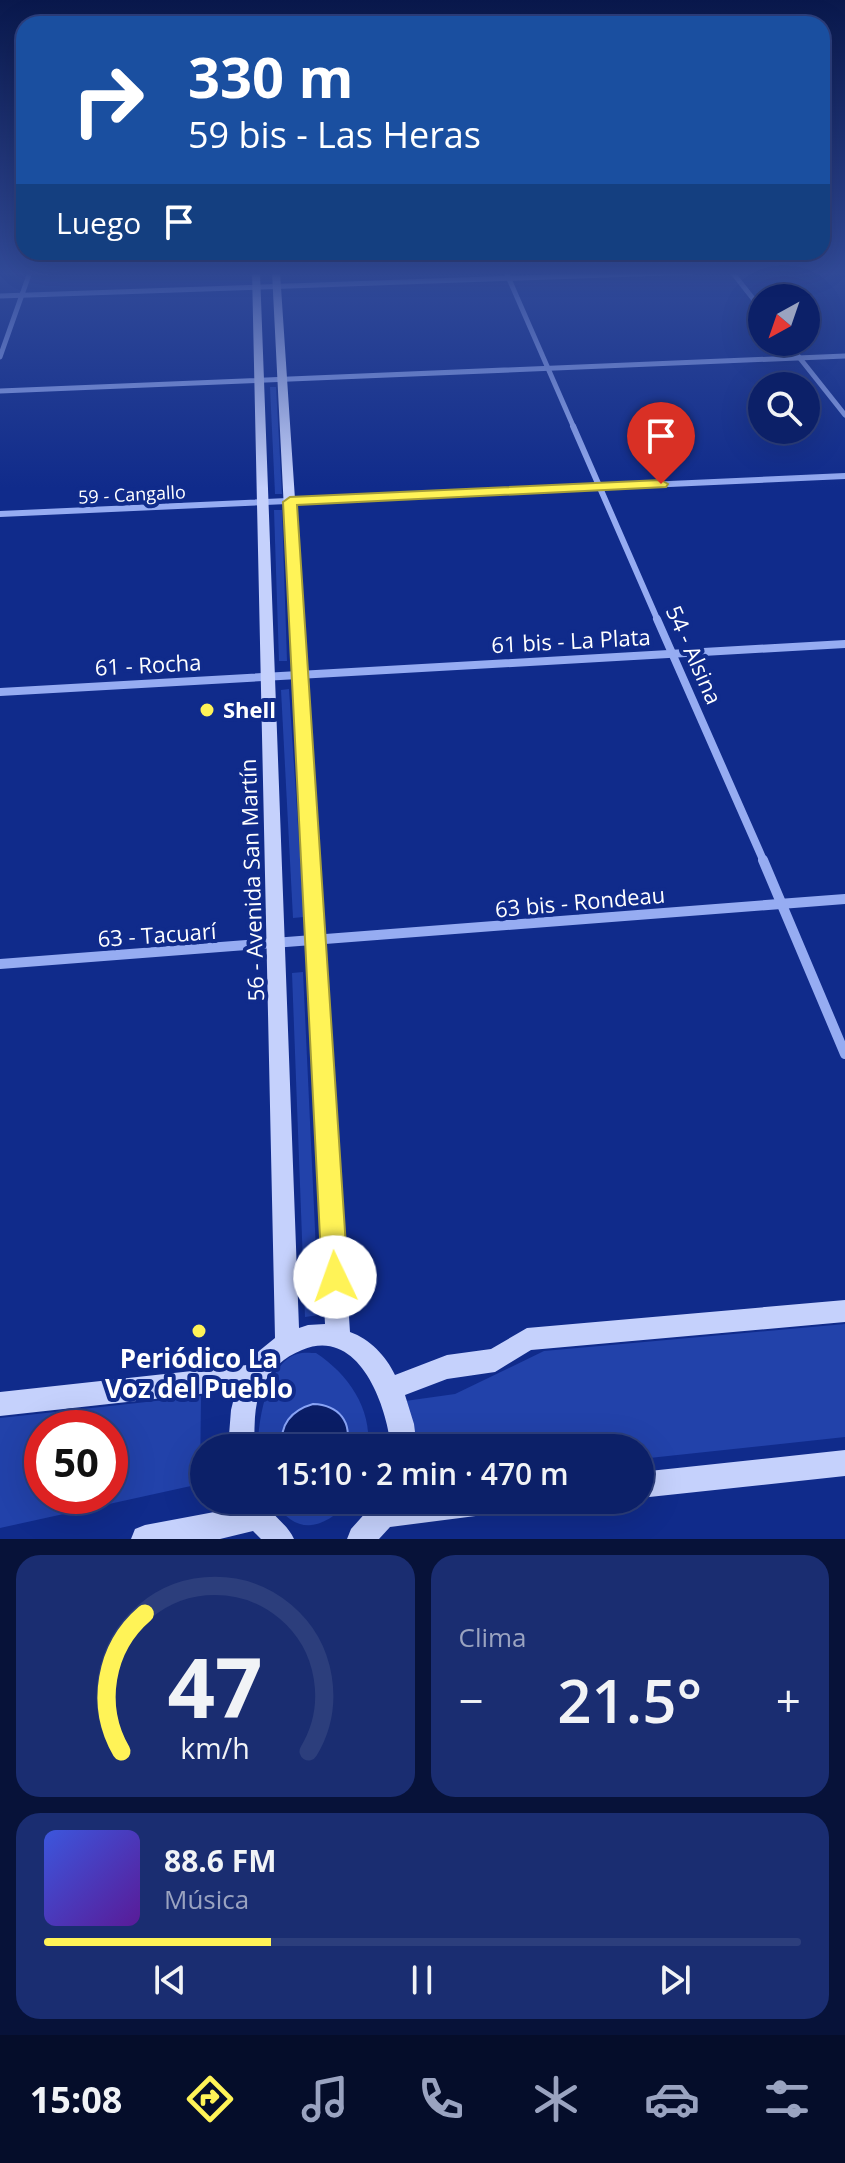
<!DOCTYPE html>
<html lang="es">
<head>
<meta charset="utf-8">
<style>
  body { margin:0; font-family:"Open Sans",sans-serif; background:#1a2d71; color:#f1f3f6; height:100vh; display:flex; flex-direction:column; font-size:30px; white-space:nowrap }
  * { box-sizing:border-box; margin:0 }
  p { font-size:26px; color:#9aa3c0 }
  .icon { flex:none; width:44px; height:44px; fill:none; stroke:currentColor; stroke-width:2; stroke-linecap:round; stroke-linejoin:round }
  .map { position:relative; height:1539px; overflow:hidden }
  .panel { display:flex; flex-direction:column; gap:16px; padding:16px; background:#071239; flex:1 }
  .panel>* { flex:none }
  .guide { position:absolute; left:16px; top:16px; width:814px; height:244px; border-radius:24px; box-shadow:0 8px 32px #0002,0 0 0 2px #2c3e7c; background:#1a4fa0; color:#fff; overflow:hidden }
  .needle { width:52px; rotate:220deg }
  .controls { position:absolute; left:748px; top:284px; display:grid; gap:16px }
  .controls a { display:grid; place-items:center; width:72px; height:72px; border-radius:50%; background:#0c2068; box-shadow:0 8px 32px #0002,0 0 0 2px #2c3e7c; font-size:40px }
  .speed { position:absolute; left:24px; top:1410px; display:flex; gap:16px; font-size:40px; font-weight:700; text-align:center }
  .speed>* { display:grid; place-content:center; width:104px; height:104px; border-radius:50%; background:#0c2068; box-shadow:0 8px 32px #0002,0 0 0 2px #2c3e7c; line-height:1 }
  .speed .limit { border:12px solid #d22; background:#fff; color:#111 }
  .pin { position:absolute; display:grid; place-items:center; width:68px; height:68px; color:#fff; margin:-82px -34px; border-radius:50% 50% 50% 0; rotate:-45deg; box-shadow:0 0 8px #0007 }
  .pin .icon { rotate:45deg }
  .me { position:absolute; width:88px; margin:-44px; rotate:357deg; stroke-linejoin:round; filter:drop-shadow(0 0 6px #0008) }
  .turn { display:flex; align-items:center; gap:28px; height:168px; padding:0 40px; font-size:36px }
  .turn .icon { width:104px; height:104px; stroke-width:2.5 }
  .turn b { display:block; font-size:56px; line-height:68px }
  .then { display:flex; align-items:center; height:76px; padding:0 40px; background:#0003; gap:16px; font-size:30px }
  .big { font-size:60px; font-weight:600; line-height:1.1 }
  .panel .tile { flex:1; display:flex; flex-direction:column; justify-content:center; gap:12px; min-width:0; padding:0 28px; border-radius:24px; background:#1a2d71 }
  .panel .dial { align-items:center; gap:0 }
  .dial svg { height:208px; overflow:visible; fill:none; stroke:#2c3e7c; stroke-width:7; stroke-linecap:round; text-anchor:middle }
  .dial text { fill:#f1f3f6; stroke:none }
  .song { display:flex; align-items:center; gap:24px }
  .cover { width:96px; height:96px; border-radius:12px; background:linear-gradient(135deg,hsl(230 70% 55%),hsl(270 70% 35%)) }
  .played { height:8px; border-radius:4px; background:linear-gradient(90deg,#fff357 30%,#2c3e7c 30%) }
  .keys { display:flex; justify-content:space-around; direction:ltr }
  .heat { display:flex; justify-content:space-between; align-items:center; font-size:44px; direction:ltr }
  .panel .tiles { flex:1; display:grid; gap:16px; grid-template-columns:1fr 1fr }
  .tile:last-child { grid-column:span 2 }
  .trip { position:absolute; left:190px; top:1434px; width:464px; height:80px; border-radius:40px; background:#0c2068; box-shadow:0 8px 32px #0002,0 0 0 2px #2c3e7c; font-weight:600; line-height:80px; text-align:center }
  .dock { display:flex; height:128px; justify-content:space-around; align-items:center; background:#050d2a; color:#9aa3c0 }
  .dock .icon { width:56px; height:56px }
  .dock .active { color:#fff357 }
  .dock b { font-size:36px; color:#f1f3f6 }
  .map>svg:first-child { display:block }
  .green { fill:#2242aa; fill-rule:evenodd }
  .water { fill:#0a1d66; stroke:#88a3f5; stroke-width:2 }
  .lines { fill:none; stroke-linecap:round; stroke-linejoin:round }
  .street-far3 { stroke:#96acf2; stroke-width:5 }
  .street-far2 { stroke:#96acf2; stroke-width:6 }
  .street-far1 { stroke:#96acf2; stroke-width:8 }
  .street { stroke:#96acf2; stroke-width:10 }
  .secondary { fill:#c5d1fc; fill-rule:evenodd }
  .route { fill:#fff357; stroke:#a69e39; stroke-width:2 }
  .poi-dot { fill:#fff357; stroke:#102b8b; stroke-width:3 }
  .labels { text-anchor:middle; stroke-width:8; stroke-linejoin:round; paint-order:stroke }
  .far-street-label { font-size:18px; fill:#fff; stroke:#102b8b }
  .street-label { font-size:22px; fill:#fff; stroke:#102b8b }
  .poi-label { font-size:22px; font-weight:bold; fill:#fff; stroke:#102b8b; text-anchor:start }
  .near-poi-label { font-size:26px; font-weight:bold; fill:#fff; stroke:#102b8b }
</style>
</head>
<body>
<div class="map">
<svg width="845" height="1539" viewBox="0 0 845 1539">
  <rect width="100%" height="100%" fill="#102b8b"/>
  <g class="green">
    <path d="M270,387H276L282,494H275Z"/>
    <path d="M274,510H282L287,661H279Z"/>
    <path d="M289,689L304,917L293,918L281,690Z"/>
    <path d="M303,972L319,1315L305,1317L292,973Z"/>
    <path d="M845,1324V1437L640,1459V1448H400L398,1402L455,1394L544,1351Z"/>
    <path d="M316,1353C348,1374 372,1408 368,1448H346L349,1436L282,1444L283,1448H258C258,1422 267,1363 297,1354C303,1352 311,1353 316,1353Z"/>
    <path d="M201,1396L200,1484L0,1528V1418ZM42,1428H110V1496H42Z"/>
    <path d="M273,1500H351C324,1529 297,1538 273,1500Z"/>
  </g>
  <path class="water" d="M313,1404C339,1405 353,1422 346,1448H283C278,1425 292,1410 313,1404Z"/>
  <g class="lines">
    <g class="street-far3">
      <path d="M506,272L574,428"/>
      <path d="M732,272L762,310"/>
      <path d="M0,296L693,272"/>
      <path d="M787,342L845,415"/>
      <path d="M0,357L30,272"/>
      <path d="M0,391L845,356"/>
    </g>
    <g class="street-far2">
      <path d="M573,426L658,621"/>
      <path d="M0,514L845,476"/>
    </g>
    <g class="street-far1">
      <path d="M657,619L764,862"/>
      <path d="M0,692L845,644"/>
    </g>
    <g class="street">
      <path d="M763,860L845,1054"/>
      <path d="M0,964L845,899"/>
    </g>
    <g class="secondary">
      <path d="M252,272H260L299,1328L308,1325L325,1324L272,272H280L350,1332C370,1339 386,1356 395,1375L447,1355L491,1349L527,1328L845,1300V1322L531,1350L495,1372L447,1379L405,1395L414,1424L417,1448H391C387,1406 359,1326 302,1350C284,1357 270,1370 262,1387C253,1406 255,1428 254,1448H228L231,1410L236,1390L0,1416V1392L247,1365L259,1351L275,1338Z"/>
      <path d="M845,1450V1476L640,1498V1472Z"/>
      <path d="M238,1500H264C271,1516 287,1523 294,1539H261L253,1531L220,1539H131L135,1529L145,1525L241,1507Z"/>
      <path d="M377,1500H512L508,1509L499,1513L390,1527L379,1539H347L351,1529Z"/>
    </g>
  </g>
  <linearGradient id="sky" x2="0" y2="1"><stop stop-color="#09184c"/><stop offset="0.56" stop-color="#314a98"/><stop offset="1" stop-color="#314a98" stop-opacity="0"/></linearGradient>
  <rect width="845" height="488" fill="url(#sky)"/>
  <path class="route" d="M661,480L668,484L666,487L297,505L348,1277L344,1285L335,1288L326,1285L322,1277L283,502L290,497Z"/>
  <g class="poi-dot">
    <circle cx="207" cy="710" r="8"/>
    <circle cx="199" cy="1331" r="8"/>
  </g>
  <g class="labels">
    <g class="far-street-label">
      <text transform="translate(132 495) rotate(-3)" y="6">59 - Cangallo</text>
    </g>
    <g class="street-label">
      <text transform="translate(571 641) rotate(-3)" y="8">61 bis - La Plata</text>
      <text transform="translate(694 655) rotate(66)" y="8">54 - Alsina</text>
      <text transform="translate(148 665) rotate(-3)" y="8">61 - Rocha</text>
      <text transform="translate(252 880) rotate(-92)" y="8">56 - Avenida San Martín</text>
      <text transform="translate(580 902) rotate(-5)" y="8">63 bis - Rondeau</text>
      <text transform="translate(157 935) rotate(-4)" y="8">63 - Tacuarí</text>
    </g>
    <g class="poi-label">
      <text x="223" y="718">Shell</text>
    </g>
    <g class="near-poi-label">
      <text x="199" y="1368">Periódico La<tspan x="199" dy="30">Voz del Pueblo</tspan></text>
    </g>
  </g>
</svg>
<div class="controls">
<a><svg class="needle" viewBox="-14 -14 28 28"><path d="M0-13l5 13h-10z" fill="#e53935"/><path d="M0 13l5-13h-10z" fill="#9aa3c0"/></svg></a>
<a><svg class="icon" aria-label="search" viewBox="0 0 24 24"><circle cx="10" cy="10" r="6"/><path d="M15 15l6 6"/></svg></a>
</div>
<div class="speed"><div class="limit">50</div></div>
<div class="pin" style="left:661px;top:484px;background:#d93025"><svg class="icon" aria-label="arrive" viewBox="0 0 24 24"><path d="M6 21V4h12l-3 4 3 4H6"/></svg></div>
<svg class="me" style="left:335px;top:1277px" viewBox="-20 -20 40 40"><circle r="19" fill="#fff"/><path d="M0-13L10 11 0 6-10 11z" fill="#fff357"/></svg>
<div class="trip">15:10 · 2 min · 470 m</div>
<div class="guide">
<div class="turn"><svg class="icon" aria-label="right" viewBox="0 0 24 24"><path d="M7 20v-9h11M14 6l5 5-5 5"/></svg><div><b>330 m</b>59 bis - Las Heras</div></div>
<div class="then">Luego<svg class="icon" aria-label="arrive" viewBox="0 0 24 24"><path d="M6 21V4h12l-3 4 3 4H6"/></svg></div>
</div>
</div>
<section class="panel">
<div class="tiles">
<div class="tile dial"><svg viewBox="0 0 100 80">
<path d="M14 69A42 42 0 1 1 86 69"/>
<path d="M14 69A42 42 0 0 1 23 16" stroke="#fff357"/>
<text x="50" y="56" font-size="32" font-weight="700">47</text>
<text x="50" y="72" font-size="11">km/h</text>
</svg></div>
<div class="tile"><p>Clima</p>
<div class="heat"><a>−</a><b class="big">21.5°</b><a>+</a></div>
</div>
<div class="tile">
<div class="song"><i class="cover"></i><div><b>88.6 FM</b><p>Música</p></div></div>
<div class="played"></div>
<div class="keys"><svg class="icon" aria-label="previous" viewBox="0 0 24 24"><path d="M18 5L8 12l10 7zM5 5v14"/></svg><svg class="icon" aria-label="pause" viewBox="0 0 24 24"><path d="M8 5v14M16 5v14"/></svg><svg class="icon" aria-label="next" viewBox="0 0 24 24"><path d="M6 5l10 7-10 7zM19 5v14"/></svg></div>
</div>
</div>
</section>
<nav class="dock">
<b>15:08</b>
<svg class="icon active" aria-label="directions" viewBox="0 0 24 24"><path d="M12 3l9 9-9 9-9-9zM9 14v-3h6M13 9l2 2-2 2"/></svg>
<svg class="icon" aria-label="music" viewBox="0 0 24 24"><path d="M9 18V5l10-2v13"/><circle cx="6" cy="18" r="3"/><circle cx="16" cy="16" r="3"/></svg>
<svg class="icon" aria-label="phone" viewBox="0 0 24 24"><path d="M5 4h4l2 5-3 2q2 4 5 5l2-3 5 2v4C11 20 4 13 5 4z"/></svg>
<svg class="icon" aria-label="climate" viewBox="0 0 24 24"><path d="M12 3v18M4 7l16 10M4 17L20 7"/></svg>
<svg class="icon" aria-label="car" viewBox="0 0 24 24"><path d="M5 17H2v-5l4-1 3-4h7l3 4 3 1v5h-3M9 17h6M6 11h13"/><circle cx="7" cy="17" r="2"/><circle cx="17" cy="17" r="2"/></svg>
<svg class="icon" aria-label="filters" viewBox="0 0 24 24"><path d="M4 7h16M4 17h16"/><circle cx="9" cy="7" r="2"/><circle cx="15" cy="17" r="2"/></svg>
</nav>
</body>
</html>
